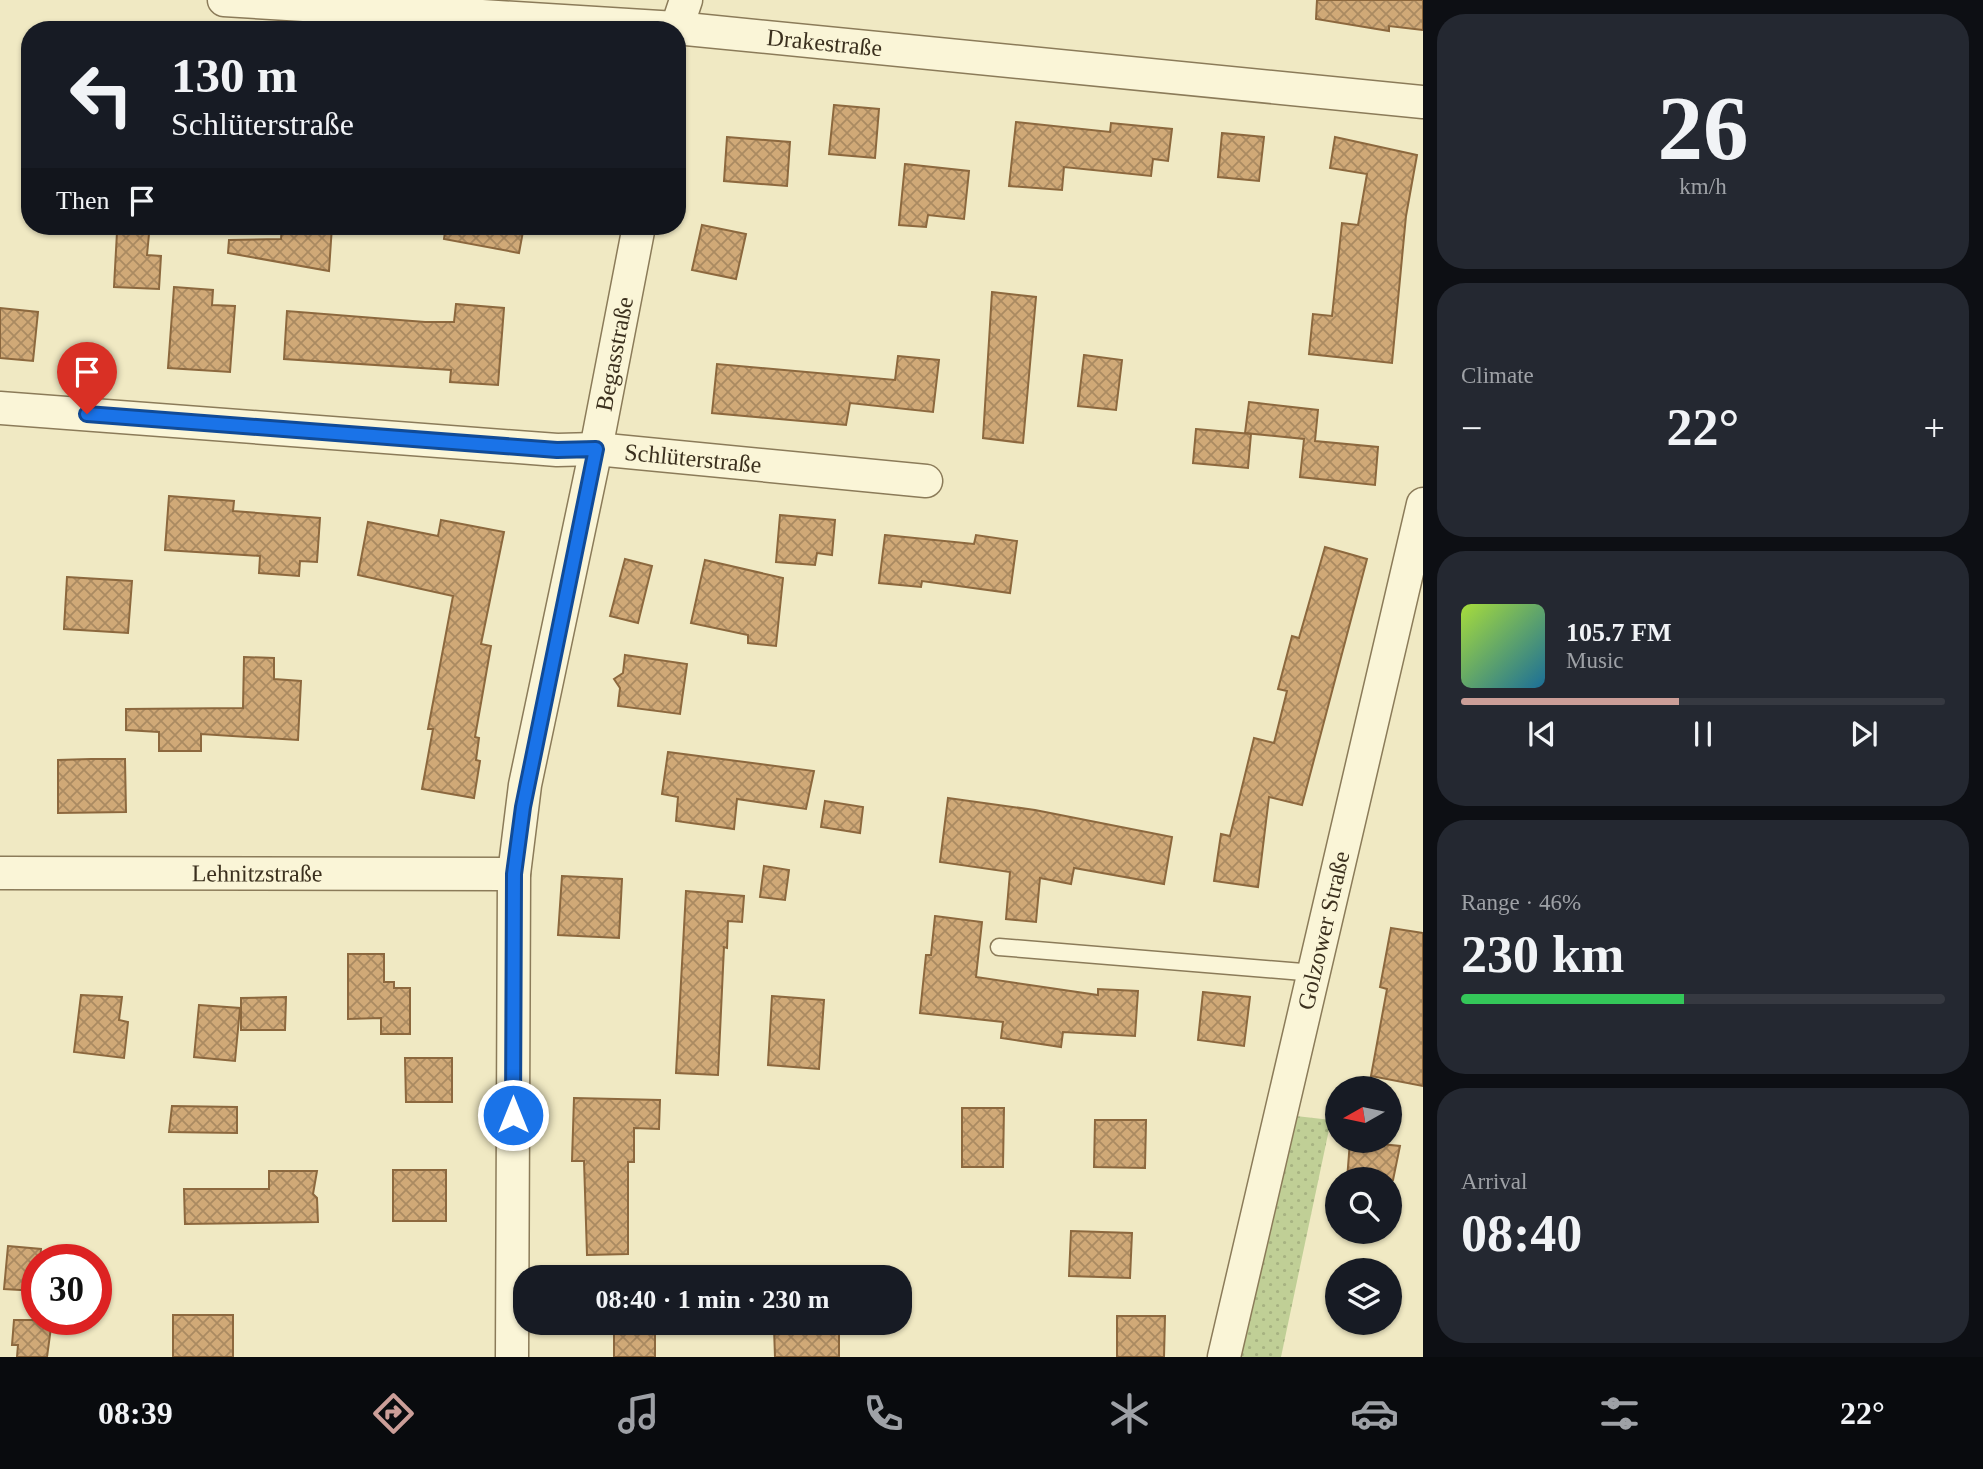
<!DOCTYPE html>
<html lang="en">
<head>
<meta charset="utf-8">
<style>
  body { margin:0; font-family:"Times New Roman",serif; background:#242831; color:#f1f3f6; height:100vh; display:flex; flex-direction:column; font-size:26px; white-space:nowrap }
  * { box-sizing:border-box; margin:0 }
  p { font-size:23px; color:#9ea1a6 }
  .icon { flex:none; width:38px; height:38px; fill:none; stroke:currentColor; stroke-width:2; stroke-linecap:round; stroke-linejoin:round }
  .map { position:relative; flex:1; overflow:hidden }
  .drawer { display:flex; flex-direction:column; gap:14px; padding:14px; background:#0d0f14; width:560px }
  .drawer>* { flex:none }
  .banner { position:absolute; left:21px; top:21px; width:665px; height:214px; border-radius:28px; box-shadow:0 2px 5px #0004; background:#171b24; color:#f1f3f6; overflow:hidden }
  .needle { width:46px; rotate:261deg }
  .buttons { position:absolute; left:1325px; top:1076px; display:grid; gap:14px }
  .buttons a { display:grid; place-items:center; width:77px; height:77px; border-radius:50%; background:#171b24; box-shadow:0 2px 5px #0004; font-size:35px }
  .speed { position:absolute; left:21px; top:1244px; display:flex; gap:14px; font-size:35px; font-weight:700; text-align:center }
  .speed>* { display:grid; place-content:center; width:91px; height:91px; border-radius:50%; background:#171b24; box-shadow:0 2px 5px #0004; line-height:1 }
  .speed .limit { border:10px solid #d22; background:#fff; color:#111 }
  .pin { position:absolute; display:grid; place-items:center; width:60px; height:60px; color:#fff; margin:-72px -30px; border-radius:50% 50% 50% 0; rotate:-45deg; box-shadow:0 0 7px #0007 }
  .pin .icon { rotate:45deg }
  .me { position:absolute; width:77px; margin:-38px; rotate:0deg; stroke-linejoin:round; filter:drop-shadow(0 0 5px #0008) }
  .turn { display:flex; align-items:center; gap:24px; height:147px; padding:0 35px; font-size:32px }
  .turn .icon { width:91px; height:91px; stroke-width:2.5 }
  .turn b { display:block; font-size:49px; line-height:60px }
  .then { display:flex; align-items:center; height:66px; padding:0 35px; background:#0003; gap:14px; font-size:26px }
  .big { font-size:52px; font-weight:700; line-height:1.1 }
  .drawer .tile { flex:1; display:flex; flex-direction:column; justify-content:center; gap:10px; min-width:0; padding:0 24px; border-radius:28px; background:#242831 }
  .drawer .dial { align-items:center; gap:0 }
  .dial b { font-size:91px; line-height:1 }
  .song { display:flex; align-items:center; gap:21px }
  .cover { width:84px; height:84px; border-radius:10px; background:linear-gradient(135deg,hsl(80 70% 55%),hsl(200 70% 35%)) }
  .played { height:7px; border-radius:4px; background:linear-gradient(90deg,#cb9e98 45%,#363941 45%) }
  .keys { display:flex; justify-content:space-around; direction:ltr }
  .heat { display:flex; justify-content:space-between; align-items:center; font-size:38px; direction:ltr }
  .charge { height:10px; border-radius:5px; background:linear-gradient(90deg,#34c759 46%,#363941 0) }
  .trip { position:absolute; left:513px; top:1265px; width:399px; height:70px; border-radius:28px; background:#171b24; box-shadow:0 2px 5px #0004; font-weight:700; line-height:70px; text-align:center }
  .menu { display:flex; height:112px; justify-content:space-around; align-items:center; background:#090b0e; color:#9ea1a6 }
  .menu .icon { width:49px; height:49px }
  .menu .selected { color:#cb9e98 }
  .menu b { font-size:32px; color:#f1f3f6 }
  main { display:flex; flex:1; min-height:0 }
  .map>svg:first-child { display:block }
  .grass { fill:url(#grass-dots) }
  .building { fill:url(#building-cross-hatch); stroke:#8c683e; stroke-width:2 }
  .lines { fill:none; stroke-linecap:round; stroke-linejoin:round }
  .service-casing { stroke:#8b7b59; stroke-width:19 }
  .minor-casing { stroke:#8b7b59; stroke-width:35 }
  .service { stroke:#faf5d7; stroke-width:16 }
  .minor { stroke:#faf5d7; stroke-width:32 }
  .route-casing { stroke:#114b97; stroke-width:18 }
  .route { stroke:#1a73e8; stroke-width:12 }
  .labels { text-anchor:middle; stroke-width:7; stroke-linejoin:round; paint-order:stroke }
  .street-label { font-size:24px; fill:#3b301e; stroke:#f7f2d3 }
</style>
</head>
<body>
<main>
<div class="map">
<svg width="1423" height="1357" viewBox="0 0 1423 1357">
  <defs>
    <pattern id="grass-dots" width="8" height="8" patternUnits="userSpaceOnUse" patternTransform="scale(1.75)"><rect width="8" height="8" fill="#c0cf96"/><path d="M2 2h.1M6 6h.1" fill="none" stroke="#a6b281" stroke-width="1.8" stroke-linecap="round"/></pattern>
    <pattern id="building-cross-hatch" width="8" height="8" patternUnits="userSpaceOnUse" patternTransform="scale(1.75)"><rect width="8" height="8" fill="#d0a977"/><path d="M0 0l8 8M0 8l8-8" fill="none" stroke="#aa8a61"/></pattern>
  </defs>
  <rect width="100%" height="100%" fill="#f0e9c3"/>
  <path class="grass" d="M1296,1116L1331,1120L1281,1357H1241Z"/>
  <g class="building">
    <path d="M1317,0H1423V30L1389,26V31L1316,19Z"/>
    <path d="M834,105L879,109L875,158L829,154Z"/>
    <path d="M1016,122L1110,132L1111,123L1172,129L1168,161L1153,159L1151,176L1064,167L1062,190L1009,186Z"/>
    <path d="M1222,133L1264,137L1259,181L1218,177Z"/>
    <path d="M727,137L790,142L787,186L724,181Z"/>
    <path d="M1335,137L1417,155L1406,216L1392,363L1309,354L1313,314L1332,316L1342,223L1358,225L1367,174L1330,168Z"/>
    <path d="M905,164L969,171L964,219L928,215L926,227L899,225Z"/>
    <path d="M702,225L746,234L736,279L692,270Z"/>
    <path d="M282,226H332L329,271L228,253L229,240L281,239Z"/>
    <path d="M446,226H524L519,253L444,239Z"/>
    <path d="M117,232L149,234L147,255L161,256L159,289L114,287Z"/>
    <path d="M174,287L213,290L212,305L235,306L230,372L168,368Z"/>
    <path d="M992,292L1036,297L1023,443L983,438Z"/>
    <path d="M456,304L504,308L498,385L450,382L451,370L284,359L287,311L425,322H454Z"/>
    <path d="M0,308L38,312L33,361L0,358Z"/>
    <path d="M1084,355L1122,360L1116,410L1078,406Z"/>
    <path d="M898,356L939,360L933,412L850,403L846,425L712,413L717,364L895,380Z"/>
    <path d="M1249,402L1318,410L1315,441L1378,447L1375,485L1300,477L1304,439L1245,433Z"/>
    <path d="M1196,429L1251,434L1248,468L1193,463Z"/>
    <path d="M169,496L234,501L233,511L320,518L317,562L300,561L299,576L259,573L260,556L165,550Z"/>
    <path d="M780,515L835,520L832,555L817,553L815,565L776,562Z"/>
    <path d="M441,520L504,532L481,644L491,646L475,737L479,738L476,760L480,761L474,798L422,789L433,729H428L453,596L358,575L368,522L438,536Z"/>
    <path d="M885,535L974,544L976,535L1017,541L1010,593L922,581L921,587L879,583Z"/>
    <path d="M1325,547L1367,559L1302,805L1269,797L1258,887L1214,881L1221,834L1230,836L1254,738L1274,743L1287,691L1278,689L1292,636L1299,638Z"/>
    <path d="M625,559L652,566L638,623L610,616Z"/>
    <path d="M705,560L783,578L776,646L748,643V635L691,623Z"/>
    <path d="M67,577L132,581L128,633L64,629Z"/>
    <path d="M625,655L687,664L680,714L618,706L620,688L614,679L623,673Z"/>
    <path d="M244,657L274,658V679L301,681L298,740L201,734V751H159V732L126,730V709L243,708Z"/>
    <path d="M668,752L814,771L806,809L737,799L734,829L676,821L678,797L662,794Z"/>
    <path d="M91,759H125L126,812L58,813V760Z"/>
    <path d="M948,798L1035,810L1172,837L1164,884L1074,868L1071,884L1040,878L1036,922L1006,919L1010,872L940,862Z"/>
    <path d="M825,801L863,807L860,833L821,827Z"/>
    <path d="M764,866L789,870L785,900L760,897Z"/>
    <path d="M562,876L622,879L619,938L558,935Z"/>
    <path d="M686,891L744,896L742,922L728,921L727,948L724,947L718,1075L676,1073Z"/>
    <path d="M935,916L982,922L976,977L1098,995V989L1138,991L1135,1036L1063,1032L1061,1047L1001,1038L1003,1022L920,1013L926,955H931Z"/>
    <path d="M1391,928L1423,933V1086L1371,1076L1387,989L1380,987Z"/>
    <path d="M348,954H384V982H394V988H410V1034H381V1018L348,1019Z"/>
    <path d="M1203,992L1250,997L1244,1046L1198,1040Z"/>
    <path d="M81,995L122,997L119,1020L128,1022L124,1058L74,1052Z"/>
    <path d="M772,996L824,1000L819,1069L768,1065Z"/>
    <path d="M286,997L285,1030H241V998Z"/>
    <path d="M199,1005L240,1008L235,1061L194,1057Z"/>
    <path d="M405,1058H452V1102H406Z"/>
    <path d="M574,1098L660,1100L659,1129L634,1128V1162H628V1254L587,1255L584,1161H572Z"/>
    <path d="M172,1106L237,1107V1133L169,1132Z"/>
    <path d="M962,1108H1004L1003,1167H962Z"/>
    <path d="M1095,1120H1146L1145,1168L1094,1167Z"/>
    <path d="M1350,1141L1400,1146L1393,1180H1347Z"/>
    <rect x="393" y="1170" width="53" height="51"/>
    <path d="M269,1171H317L313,1194L317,1198L318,1222L185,1224L184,1189H269Z"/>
    <path d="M1071,1231L1132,1233L1130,1278L1069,1276Z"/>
    <path d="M8,1246L41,1249L40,1260H37V1291L4,1289Z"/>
    <rect x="173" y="1315" width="60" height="42"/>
    <path d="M1117,1316H1165L1164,1357H1117Z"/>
    <path d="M14,1320H52L47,1357H17L18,1345H12Z"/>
    <rect x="614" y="1323" width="41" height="34"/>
    <path d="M839,1327V1357H775L774,1328Z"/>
  </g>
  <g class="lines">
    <g class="service-casing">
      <path id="service" d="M999,947L1315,973"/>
    </g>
    <g class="minor-casing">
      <g id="minor">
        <path id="s1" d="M224,0L676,28L1423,102"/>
        <path d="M676,30L686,0"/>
        <path id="s2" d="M0,408L557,450L596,449L926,481"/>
        <path id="s3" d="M0,873L514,874"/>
        <path id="s4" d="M512,1357L514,874L525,785L596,449L639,226"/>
        <path id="s5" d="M1224,1357L1423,504"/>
      </g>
    </g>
    <use href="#service" class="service"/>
    <use href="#minor" class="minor"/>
  </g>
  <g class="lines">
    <g class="route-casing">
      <path id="route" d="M87,414L557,450L596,449L523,807L514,874L513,1115"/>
    </g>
    <use href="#route" class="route"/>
  </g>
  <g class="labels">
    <g class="street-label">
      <text dy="8" stroke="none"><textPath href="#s1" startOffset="602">Drakestraße</textPath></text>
      <text dy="8" stroke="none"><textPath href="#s4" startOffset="1013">Begasstraße</textPath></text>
      <text dy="8" stroke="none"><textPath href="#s2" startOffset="695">Schlüterstraße</textPath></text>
      <text dy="8" stroke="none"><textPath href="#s3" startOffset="257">Lehnitzstraße</textPath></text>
      <text dy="8" stroke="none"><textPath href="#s5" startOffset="438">Golzower Straße</textPath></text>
    </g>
  </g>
</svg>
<div class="buttons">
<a><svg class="needle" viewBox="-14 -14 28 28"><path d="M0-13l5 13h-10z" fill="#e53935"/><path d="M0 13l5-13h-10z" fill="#9ea1a6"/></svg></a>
<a><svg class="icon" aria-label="search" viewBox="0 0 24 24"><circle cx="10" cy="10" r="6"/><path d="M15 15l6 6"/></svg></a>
<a><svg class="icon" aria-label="layers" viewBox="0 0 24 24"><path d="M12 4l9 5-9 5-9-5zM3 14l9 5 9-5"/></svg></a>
</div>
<div class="speed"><div class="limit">30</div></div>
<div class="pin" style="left:87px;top:414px;background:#d93025"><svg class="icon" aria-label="arrive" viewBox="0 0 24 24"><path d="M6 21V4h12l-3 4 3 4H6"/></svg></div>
<svg class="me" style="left:513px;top:1115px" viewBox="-20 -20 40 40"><circle r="17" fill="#1a73e8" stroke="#fff" stroke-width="3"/><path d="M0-11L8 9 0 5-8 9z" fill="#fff"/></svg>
<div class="trip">08:40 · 1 min · 230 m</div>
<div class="banner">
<div class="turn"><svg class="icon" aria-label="left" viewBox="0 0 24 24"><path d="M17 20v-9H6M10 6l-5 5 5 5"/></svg><div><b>130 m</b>Schlüterstraße</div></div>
<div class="then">Then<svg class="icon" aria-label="arrive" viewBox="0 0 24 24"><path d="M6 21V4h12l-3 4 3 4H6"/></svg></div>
</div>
</div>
<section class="drawer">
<div class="tile dial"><b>26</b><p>km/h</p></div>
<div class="tile"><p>Climate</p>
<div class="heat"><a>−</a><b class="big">22°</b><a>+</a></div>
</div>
<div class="tile">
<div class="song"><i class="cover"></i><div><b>105.7 FM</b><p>Music</p></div></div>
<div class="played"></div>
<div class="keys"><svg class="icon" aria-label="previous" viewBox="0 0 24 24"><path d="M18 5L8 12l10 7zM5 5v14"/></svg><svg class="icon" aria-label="pause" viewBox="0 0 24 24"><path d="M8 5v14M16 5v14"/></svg><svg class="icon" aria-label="next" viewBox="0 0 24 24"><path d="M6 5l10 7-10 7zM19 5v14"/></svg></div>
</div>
<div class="tile"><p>Range · 46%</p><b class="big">230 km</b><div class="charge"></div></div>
<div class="tile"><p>Arrival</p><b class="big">08:40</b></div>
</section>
</main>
<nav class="menu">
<b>08:39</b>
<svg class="icon selected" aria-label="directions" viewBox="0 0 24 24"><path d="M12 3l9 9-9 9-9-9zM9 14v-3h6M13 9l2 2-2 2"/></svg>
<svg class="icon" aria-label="music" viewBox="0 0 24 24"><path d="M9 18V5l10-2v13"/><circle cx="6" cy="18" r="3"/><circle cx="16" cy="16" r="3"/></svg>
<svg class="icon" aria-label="phone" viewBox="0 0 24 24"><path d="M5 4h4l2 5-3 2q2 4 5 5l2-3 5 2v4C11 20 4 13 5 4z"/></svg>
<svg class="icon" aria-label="climate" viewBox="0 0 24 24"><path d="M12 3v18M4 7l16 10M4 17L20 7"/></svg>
<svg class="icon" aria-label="car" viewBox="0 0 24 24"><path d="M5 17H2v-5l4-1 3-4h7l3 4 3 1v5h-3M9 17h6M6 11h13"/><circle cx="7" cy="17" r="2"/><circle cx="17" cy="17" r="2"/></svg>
<svg class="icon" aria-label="filters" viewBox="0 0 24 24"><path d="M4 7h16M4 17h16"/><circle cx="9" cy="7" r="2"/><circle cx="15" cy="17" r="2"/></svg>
<b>22°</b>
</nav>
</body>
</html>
